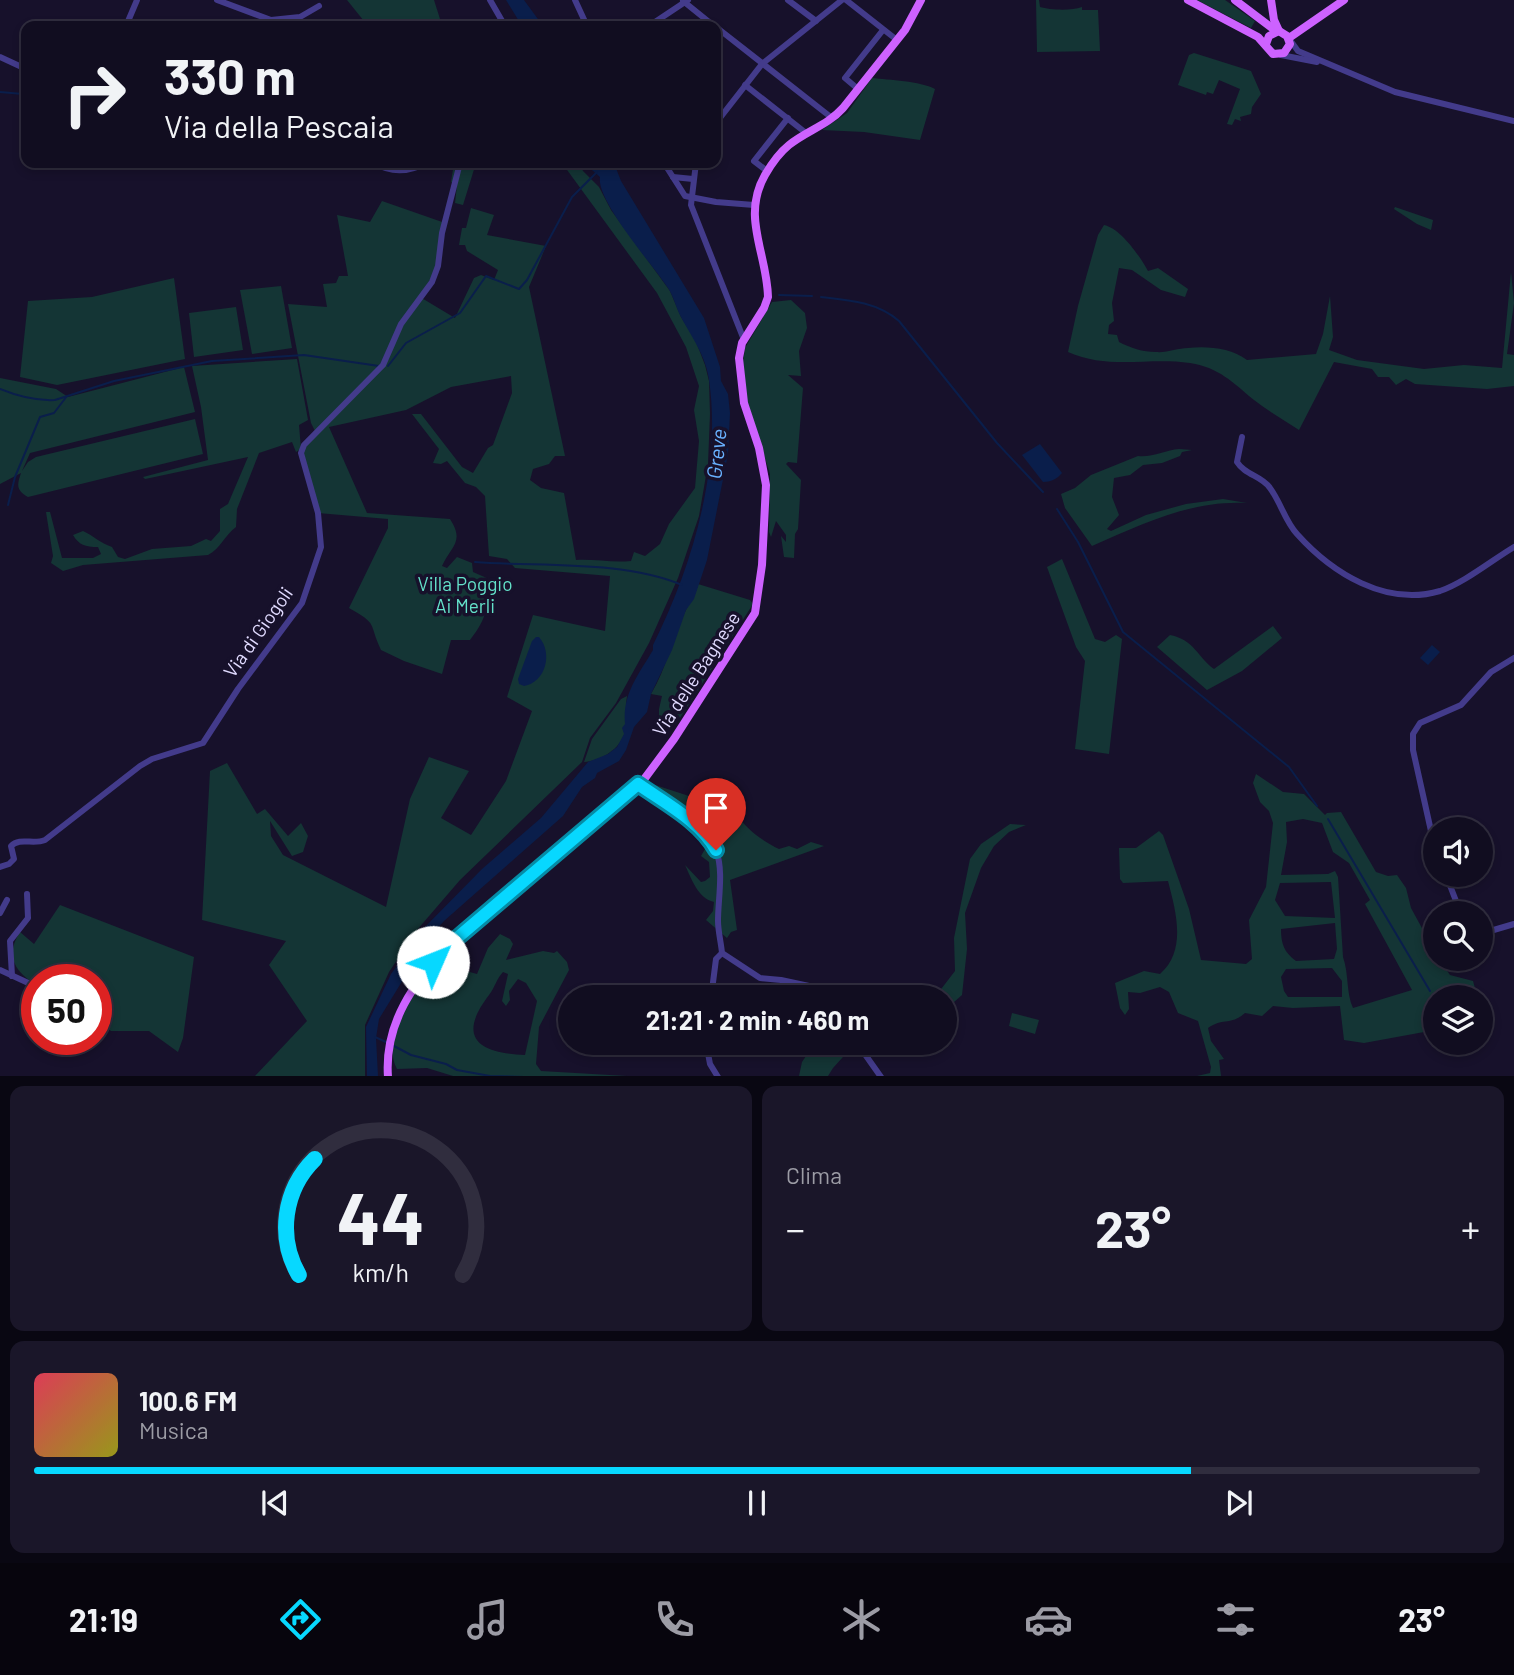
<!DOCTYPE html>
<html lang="it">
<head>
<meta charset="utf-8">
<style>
  body { margin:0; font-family:Barlow,sans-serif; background:#1a1629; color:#f1f3f6; height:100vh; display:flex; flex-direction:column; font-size:26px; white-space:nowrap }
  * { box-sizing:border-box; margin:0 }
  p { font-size:23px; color:#9c9ca5 }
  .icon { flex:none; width:38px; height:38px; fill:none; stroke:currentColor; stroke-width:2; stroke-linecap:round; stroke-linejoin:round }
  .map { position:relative; height:1076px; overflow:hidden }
  .side { display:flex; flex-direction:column; gap:10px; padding:10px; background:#090712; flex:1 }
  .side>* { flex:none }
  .top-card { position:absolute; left:21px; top:21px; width:700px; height:147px; border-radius:14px; box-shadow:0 4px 10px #0003,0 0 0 2px #302d3e; background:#110d20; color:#f1f3f6; overflow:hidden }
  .fabs { position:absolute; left:1423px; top:817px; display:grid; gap:14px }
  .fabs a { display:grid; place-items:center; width:70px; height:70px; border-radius:50%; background:#110d20; box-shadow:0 4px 10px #0003,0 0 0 2px #302d3e; font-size:35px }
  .speed { position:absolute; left:21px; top:964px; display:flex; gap:14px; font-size:35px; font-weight:700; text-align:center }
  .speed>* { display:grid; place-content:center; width:91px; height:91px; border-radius:50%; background:#110d20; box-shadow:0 4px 10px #0003,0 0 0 2px #302d3e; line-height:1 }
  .speed .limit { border:10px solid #d22; background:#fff; color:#111 }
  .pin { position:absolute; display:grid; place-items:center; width:60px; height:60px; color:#fff; margin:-72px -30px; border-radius:50% 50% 50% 0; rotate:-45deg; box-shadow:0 0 7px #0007 }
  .pin .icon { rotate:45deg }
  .me { position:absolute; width:77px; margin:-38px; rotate:46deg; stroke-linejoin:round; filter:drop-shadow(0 0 5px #0008) }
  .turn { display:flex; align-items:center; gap:24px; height:147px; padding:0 28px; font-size:32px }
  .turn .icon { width:91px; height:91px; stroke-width:2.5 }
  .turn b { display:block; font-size:49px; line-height:60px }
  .big { font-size:52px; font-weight:700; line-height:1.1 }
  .side .widget { flex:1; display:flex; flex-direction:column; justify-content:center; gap:10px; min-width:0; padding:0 24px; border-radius:14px; background:#1a1629 }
  .side .dial { align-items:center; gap:0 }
  .dial svg { height:182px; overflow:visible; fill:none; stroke:#302d3e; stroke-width:7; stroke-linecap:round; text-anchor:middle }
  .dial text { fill:#f1f3f6; stroke:none }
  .song { display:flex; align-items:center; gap:21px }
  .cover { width:84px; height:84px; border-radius:10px; background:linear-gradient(135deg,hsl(350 70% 55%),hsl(60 70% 35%)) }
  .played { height:7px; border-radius:4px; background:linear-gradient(90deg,#07d8ff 80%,#302d3e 80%) }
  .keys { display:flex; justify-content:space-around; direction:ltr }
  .heat { display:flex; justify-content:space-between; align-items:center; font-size:38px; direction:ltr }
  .side .tiles { flex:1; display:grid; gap:10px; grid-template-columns:1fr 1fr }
  .widget:last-child { grid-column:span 2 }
  .trip { position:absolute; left:558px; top:985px; width:399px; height:70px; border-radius:35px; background:#110d20; box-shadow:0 4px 10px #0003,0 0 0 2px #302d3e; font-weight:700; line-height:70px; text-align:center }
  .menu { display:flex; height:112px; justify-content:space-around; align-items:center; background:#07050d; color:#9c9ca5 }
  .menu .icon { width:49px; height:49px }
  .menu .active { color:#07d8ff }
  .menu b { font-size:32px; color:#f1f3f6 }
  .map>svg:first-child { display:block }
  .green { fill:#143535; fill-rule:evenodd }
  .water { fill:#0a1e4b }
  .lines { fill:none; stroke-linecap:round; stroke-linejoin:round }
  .stream { stroke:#0a1e4b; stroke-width:2 }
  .minor { stroke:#433b8b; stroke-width:6 }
  .major { stroke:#cd62ff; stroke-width:8 }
  .route-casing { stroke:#058ca6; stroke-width:18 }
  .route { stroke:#07d8ff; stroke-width:12 }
  .labels { text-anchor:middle; stroke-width:7; stroke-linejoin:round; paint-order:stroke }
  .park-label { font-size:19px; fill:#64e2ca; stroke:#17112b }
  .street-label { font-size:19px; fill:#e1dbff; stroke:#17112b }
  .water-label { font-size:21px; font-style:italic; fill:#69b1ff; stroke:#17112b }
</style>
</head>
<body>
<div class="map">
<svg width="1514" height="1077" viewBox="0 0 1514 1077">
  <rect width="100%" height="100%" fill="#17112b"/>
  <g class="green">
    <path d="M347,0H434L440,19L437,26H368Z"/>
    <path d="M1036,0H1039L1040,7C1050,10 1071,11 1082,7V10H1098L1100,51L1037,52Z"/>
    <path d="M1197,0H1225L1255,21L1251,28Z"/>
    <path d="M1194,53L1251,71L1261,94L1252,107L1251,114L1240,117L1241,121L1235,119L1232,125L1227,124L1240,89L1219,80L1213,94L1207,92L1206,95L1178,85L1189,55Z"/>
    <path d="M872,78C889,80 920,81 935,89L920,140L864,132L822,130L847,113Z"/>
    <path d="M454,163H476L463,205L455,203L457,185L451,182Z"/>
    <path d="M562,163H579L583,171L599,187L611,210L670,291L681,317L695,339L705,365L709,381L710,414L708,464L699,516L678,578L649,643L616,703L590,738L582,762L460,880L417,930L389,972L365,1025V1076H255L307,1021L269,965L286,941L202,920L210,771L227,763L257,814L265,809L288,836L301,823L308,836L303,852L292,856L270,821L271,836L283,855L386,907L410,799L429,757L469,771L441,818L471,835L506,781L532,711L507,697L533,615L605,631L610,576L515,568L507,559L489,556L485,496L476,487L465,483L447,461L441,464L433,463L439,449L412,414H421L462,467L473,473L488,448L493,445L512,393L511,376L451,387L406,410L329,427L367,513L450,519C465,542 451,546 442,566L447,568L457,557L472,563L473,572L489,579C487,608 488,617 470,640H451L442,674L404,661L381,650C368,622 379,625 349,608L388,528V519L318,513L301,453L315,431L311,423L288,304L327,307L323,284L336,283L339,276H348L337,215L370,222L382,201L445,223L438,266L420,297L455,318L474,278L481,275L494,280L498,270L467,251L465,245H459L462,228H466L471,208L494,215L487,235L546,246L529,287L565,456H555L549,464L533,469L530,480L541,488L564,493L576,560C595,559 612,563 631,561L634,552L645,556L660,544L669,524L695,488L699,441L694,410L699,386L686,347L657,293Z"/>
    <path d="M1395,207L1433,220L1431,230L1417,224L1394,209Z"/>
    <path d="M1104,225C1120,228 1140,256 1148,271L1158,268L1188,289L1185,297L1161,290L1132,270L1119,268L1112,303L1114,321L1109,325L1108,334L1117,335L1119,342C1131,348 1142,352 1156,352C1167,353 1178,348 1188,348C1208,346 1231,348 1247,360L1316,354L1323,334L1330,296L1333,337L1329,350L1357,360L1424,369L1464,365L1502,368L1511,272L1514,303L1507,354L1514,355V386L1487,389L1415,384L1406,379L1396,385L1389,377H1378L1372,369L1334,362L1299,430C1284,420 1268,411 1254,400C1232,382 1220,368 1190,363C1148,357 1108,370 1068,352L1078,306L1098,235Z"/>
    <path d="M174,278L185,359L57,385L20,377L28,301L92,297Z"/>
    <path d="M281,286L292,348L252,354L240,290Z"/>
    <path d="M791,300L805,313L807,328L799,351L801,376L788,375L803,388L797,463L788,462L786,464L801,480L798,529L795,534L794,558L784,557L781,536L786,542V535L776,521L771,537L769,532L770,474L747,400L743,363L745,348L772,302Z"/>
    <path d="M236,307L243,350L194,357L189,313Z"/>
    <path d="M297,359L308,420L299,425L301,449L296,452L292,442L259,453L237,509L236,527C224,536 221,548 208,555L83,565L63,571L51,563L53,556L46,512H50L62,558H93L101,554L98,547C85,547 79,545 73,535L83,531C94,536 100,543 112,547L118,557L125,559L152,549L191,546L206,539L211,541L220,531V509L228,504L248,457L150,478L145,479L143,477L208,460L201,407L192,366Z"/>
    <path d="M184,367L195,412L30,453L22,471L28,462L36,457L195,419L203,454L28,497C16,490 17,485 21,473L0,484V378L56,389L68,397Z"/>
    <path d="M1179,449L1192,450L1182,452L1180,456L1162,463L1143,465L1130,475L1114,478L1112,497L1119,515L1107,529L1111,531L1146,515L1186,504L1223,499L1247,503C1191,500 1142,524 1092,546L1065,508L1061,494L1075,488L1091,475L1138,456C1151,458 1166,450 1179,449Z"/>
    <path d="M1062,559L1095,639L1105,642L1116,635L1122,639L1109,754L1075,749L1085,661L1076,647L1047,567Z"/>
    <path d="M698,584L750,600L753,604L680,718L672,712L659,722V709L662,696L651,694C667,668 672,637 686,610C691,600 696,595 698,584Z"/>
    <path d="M1273,626L1282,638L1242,671L1207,690L1157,647L1170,635C1195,640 1197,657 1214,669Z"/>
    <path d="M627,696C625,708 627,724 624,735C618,751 599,761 584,762L592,739L621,699Z"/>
    <path d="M1256,774L1283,792L1304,794L1325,815L1327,813L1341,812L1376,872L1388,876L1397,875L1406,888L1411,908L1435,952V959H1439L1450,975L1473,981L1476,992L1451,997L1435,998V1030L1364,1043L1344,1040L1340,1006L1293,1008L1273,1006L1262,1016L1245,1013C1230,1026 1224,1017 1208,1028L1211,1041L1224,1059L1219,1060L1221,1076H1197L1210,1073L1211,1067L1198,1021L1178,1013L1169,992L1160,987L1140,993L1128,992L1129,1009L1125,1015L1120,1008L1115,983L1144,971L1160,974C1187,950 1176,912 1168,881L1123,883L1120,879L1119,848H1136L1159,831L1163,835L1189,909L1201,960L1246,964L1252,959L1249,920L1266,887L1273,823L1269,811L1260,802L1253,783ZM1303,819L1322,823L1333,852L1349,863L1370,900L1365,904L1412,990L1353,1008C1346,993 1349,974 1343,957L1338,877L1335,871L1328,874L1281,875L1287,842L1286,822ZM1331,882L1335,918L1285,916L1275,900L1280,883ZM1335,923L1337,949L1334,959L1296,961C1284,952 1281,944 1281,929ZM1332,968L1342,981V997H1288L1284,991L1281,977L1286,969Z"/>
    <path d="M646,782L735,811C743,827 762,841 779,849L789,846L797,849L811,842L824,846L730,880L737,930L731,932L727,938L706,920L713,911L714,902C698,898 692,880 685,865L701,882L705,881L710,877L709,862L701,856L705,849L701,837L639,791L642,784Z"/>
    <path d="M1010,824L1026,825L1009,832L994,846L981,868L965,913L967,949L962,995L945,1010V998L935,997L955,971L954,938L970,859L981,844Z"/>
    <path d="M60,905L194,957L183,1038L178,1052L149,1031H111L96,1018V980H37V985C14,972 5,955 20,932L34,944Z"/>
    <path d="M500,934L510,939L513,944L506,960L543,951L554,953L557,951L567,962L569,970L539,1027L536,1064L541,1071L627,1076H453L427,1068L397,1069C379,1036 418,986 440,961L448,966L477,974L488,948ZM503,972L508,974L502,1001L506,1006L510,1000L509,991L518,979L526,983L537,1001L525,1055C479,1053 456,1038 489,995C495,987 497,978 503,972Z"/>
    <path d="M1012,1013L1039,1020L1035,1034L1009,1026Z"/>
    <path d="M808,1043H852V1047L833,1068L828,1076H799L802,1062L810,1050Z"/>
  </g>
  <g class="water">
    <path d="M506,0H524L543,26H522Z"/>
    <path d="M584,163H614L621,181L704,318L720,367L721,381L728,394L730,413L728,454L707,560L694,599L686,610L672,650L651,694L647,712L634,727L626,750L619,761L597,773L595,778L582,787L563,816L444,921L428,939L379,1019L376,1038L378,1076H367L366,1027L391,974L424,928L482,869L541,818L588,762L608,754L617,747L624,734L622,728L625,724C622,694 639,674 653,650V645C692,567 722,468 709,380C706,356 692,338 681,317C676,308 674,297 668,288C653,265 596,201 600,177Z"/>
    <path d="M1040,444L1062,473C1057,479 1051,482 1043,482L1022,455Z"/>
    <path d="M536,637H539C553,653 546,682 524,686L519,684L518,679L532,641Z"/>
    <path d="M1432,645L1440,652L1428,665L1420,658Z"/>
  </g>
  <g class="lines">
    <g class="stream">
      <path d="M0,92L23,94"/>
      <path d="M779,295L812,296"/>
      <path d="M821,297C849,300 877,302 899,321L997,443L1043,492"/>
      <path d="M388,366L406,343L460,313L486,276L519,289L527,280L572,197L597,172"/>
      <path d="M0,389C17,396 37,401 55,400L114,381L212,361L304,355L379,366"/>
      <path d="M8,505L15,477L40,417L54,413L67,396"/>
      <path d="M1057,509L1078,542L1123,632L1289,767L1317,806"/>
      <path d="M475,562C540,567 622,560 682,585"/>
      <path d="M1328,819L1430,991"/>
      <path d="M375,1037L386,1042"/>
      <path d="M394,1046L411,1055L446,1064L457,1070L490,1076L524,1077"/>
    </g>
    <g class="minor">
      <path d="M217,0L271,20L300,17L319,6"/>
      <path d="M490,0L505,26"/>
      <path d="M575,0L587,26"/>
      <path d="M788,0L816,21"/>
      <path d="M846,0L897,40"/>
      <path d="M683,1L714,26"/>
      <path d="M126,26L137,0"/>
      <path d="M649,26L688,0"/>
      <path d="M716,27L832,118"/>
      <path d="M1290,40L1298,51L1395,92L1514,121"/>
      <path d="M1281,55L1317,62"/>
      <path d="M0,57L26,69"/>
      <path d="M745,85L806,133"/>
      <path d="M858,89L845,78L883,30"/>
      <path d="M716,123L762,64L842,0"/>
      <path d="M374,163C391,173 409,172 426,163"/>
      <path d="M664,163L685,196L716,202L754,205"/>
      <path d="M696,163L691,205L744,340"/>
      <path d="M767,171L754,161L788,118"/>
      <path d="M673,177L693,179"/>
      <path d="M1242,437L1237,462C1245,475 1262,476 1270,488C1281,503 1285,521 1297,534C1332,573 1386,607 1440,591C1464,583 1492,560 1514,547"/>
      <path d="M638,784C659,799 708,826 716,850C724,872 718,898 718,921C718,931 721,942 722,953L760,978L781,980L823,989L840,988L849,990L854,998"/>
      <path d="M1435,849L1413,750V734L1420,723L1461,705L1491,672L1514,658"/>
      <path d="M0,867L9,864L14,859L11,846C20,837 33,845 45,840L140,766L152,759L203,743L238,689L302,603L321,547L318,513L301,453L304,445L383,365L401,324L432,282L438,266L442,233L460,163"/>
      <path d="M1446,875L1461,914"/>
      <path d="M0,913L7,900"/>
      <path d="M1480,934L1514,924"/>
      <path d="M0,970L37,987"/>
      <path d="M12,976L10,941L28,918L27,894"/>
      <path d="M711,998L716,959L722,953"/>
      <path d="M706,1043L710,1064L718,1077"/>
      <path d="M857,1043L881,1077"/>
    </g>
    <g class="major">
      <path d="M1188,0L1258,37L1273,54L1284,53L1290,44L1287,36L1279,31L1269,36L1266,44"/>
      <path d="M1235,0L1276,31"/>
      <path d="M1271,0L1274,20L1279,31"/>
      <path d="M1289,38L1344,0"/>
      <path d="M388,1077C384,1023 414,982 450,944L645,778L674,739L755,613L762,565L766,485L759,448L744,403L739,358L742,343L764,308L768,297C767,253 741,217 765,175C772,163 779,153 789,145C806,131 828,125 843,108L905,30L921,0"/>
    </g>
  </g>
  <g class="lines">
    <g class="route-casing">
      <path id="route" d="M433,962L450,944L638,784C665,803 700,821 716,850"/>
    </g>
    <use href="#route" class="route"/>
  </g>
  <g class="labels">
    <g class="park-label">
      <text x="465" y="591">Villa Poggio<tspan x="465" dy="22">Ai Merli</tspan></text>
    </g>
    <g class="street-label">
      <text transform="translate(258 632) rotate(-55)" y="7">Via di Giogoli</text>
      <text transform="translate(696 674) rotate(-57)" y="7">Via delle Bagnese</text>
    </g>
    <g class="water-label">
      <text transform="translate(717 454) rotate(-84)" y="7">Greve</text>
    </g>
  </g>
</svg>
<div class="fabs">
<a><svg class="icon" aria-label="sound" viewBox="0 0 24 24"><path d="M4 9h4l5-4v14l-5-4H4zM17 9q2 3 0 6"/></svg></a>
<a><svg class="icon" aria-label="search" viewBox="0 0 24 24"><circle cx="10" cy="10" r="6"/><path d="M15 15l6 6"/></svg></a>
<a><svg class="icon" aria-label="layers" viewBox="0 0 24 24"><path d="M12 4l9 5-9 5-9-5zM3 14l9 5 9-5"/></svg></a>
</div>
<div class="speed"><div class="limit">50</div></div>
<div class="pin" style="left:716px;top:850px;background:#d93025"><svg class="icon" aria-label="arrive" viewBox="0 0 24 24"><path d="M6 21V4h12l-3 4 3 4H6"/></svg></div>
<svg class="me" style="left:433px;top:962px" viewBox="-20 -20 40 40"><circle r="19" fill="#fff"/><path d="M0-13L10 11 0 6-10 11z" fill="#07d8ff"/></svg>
<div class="trip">21:21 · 2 min · 460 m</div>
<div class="top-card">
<div class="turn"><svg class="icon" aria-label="right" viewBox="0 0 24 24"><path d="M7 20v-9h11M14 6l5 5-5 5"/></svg><div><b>330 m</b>Via della Pescaia</div></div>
</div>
</div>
<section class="side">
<div class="tiles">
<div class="widget dial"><svg viewBox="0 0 100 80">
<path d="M14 69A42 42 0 1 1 86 69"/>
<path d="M14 69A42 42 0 0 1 21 18" stroke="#07d8ff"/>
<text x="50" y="56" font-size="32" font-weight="700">44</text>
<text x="50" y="72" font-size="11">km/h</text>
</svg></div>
<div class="widget"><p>Clima</p>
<div class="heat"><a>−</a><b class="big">23°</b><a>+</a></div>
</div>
<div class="widget">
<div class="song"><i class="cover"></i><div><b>100.6 FM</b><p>Musica</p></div></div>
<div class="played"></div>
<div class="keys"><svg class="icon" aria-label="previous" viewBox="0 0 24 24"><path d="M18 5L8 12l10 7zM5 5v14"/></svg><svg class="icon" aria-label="pause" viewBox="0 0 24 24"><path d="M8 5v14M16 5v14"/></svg><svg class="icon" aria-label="next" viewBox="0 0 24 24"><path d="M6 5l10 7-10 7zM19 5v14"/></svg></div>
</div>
</div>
</section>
<nav class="menu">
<b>21:19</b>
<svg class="icon active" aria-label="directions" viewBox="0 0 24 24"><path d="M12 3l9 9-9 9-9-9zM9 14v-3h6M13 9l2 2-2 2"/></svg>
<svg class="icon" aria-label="music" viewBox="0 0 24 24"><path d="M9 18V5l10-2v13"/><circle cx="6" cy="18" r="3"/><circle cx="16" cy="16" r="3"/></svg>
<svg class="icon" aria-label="phone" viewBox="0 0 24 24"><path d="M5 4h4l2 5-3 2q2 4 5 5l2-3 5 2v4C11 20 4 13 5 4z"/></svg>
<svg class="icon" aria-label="climate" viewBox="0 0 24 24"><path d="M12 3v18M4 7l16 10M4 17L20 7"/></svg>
<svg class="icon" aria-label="car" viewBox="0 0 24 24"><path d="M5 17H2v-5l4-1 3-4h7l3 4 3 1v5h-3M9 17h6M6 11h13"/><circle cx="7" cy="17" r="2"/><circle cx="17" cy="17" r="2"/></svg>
<svg class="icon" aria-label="filters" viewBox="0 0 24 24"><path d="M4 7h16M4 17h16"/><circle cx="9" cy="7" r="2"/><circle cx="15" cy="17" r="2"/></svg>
<b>23°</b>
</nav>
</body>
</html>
